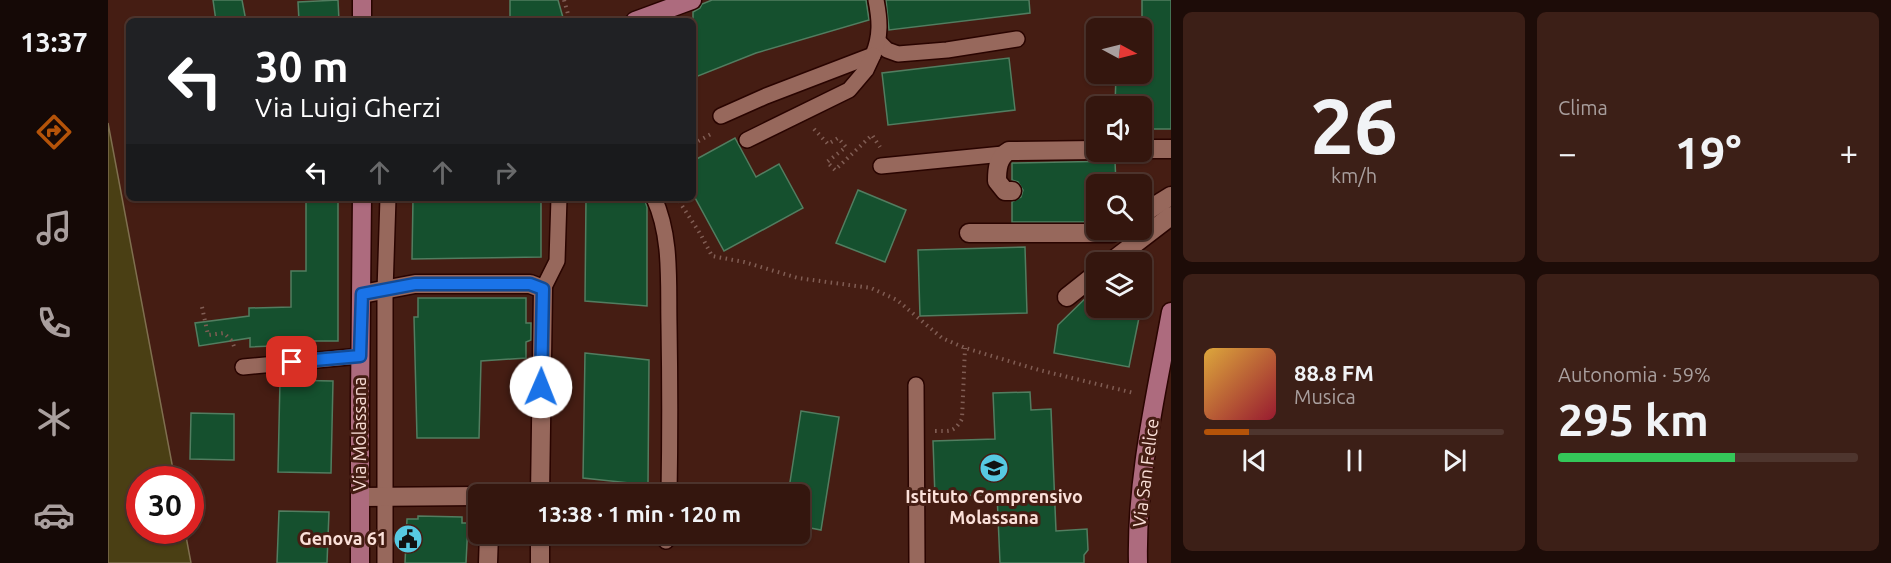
<!DOCTYPE html>
<html lang="it">
<head>
<meta charset="utf-8">
<style>
  body { margin:0; font-family:Ubuntu,sans-serif; background:#3c1f17; color:#f1f3f6; height:100vh; display:flex; flex-direction:column; font-size:22px; white-space:nowrap }
  * { box-sizing:border-box; margin:0 }
  p { font-size:20px; color:#a99f9e }
  .icon { flex:none; width:33px; height:33px; fill:none; stroke:currentColor; stroke-width:2; stroke-linecap:round; stroke-linejoin:round }
  .map { position:relative; flex:1; overflow:hidden }
  .side { display:flex; flex-direction:column; gap:12px; padding:12px; background:#1d0c08; width:720px }
  .side>* { flex:none }
  .hud { position:absolute; left:18px; top:18px; width:570px; height:183px; border-radius:9px; box-shadow:0 2px 4px #0004,0 0 0 2px #4e352e; background:#202124; color:#fff; overflow:hidden }
  .needle { width:39px; rotate:97deg }
  .buttons { position:absolute; left:978px; top:18px; display:grid; gap:12px }
  .buttons a { display:grid; place-items:center; width:66px; height:66px; border-radius:9px; background:#34160e; box-shadow:0 2px 4px #0004,0 0 0 2px #4e352e; font-size:30px }
  .speed { position:absolute; left:18px; top:466px; display:flex; gap:12px; font-size:30px; font-weight:700; text-align:center }
  .speed>* { display:grid; place-content:center; width:78px; height:78px; border-radius:50%; background:#34160e; box-shadow:0 2px 4px #0004,0 0 0 2px #4e352e; line-height:1 }
  .speed .limit { border:9px solid #d22; background:#fff; color:#111 }
  .pin { position:absolute; display:grid; place-items:center; width:51px; height:51px; color:#fff; margin:-26px; border-radius:12px; box-shadow:0 3px 9px #0006 }
  .me { position:absolute; width:66px; margin:-33px; rotate:1deg; stroke-linejoin:round; filter:drop-shadow(0 0 4px #0008) }
  .turn { display:flex; align-items:center; gap:21px; height:126px; padding:0 30px; font-size:27px }
  .turn .icon { width:78px; height:78px; stroke-width:2.5 }
  .turn b { display:block; font-size:42px; line-height:51px }
  .lanes { display:flex; align-items:center; height:57px; padding:0 30px; background:#0003; justify-content:center; gap:30px; direction:ltr }
  .lanes .off { opacity:.35 }
  .big { font-size:45px; font-weight:700; line-height:1.1 }
  .side .tile { flex:1; display:flex; flex-direction:column; justify-content:center; gap:9px; min-width:0; padding:0 21px; border-radius:9px; background:#3c1f17 }
  .side .dial { align-items:center; gap:0 }
  .dial b { font-size:78px; line-height:1 }
  .song { display:flex; align-items:center; gap:18px }
  .cover { width:72px; height:72px; border-radius:9px; background:linear-gradient(135deg,hsl(40 70% 55%),hsl(350 70% 35%)) }
  .played { height:6px; border-radius:3px; background:linear-gradient(90deg,#b45309 15%,#4e352e 15%) }
  .keys { display:flex; justify-content:space-around; direction:ltr }
  .heat { display:flex; justify-content:space-between; align-items:center; font-size:33px; direction:ltr }
  .charge { height:9px; border-radius:4px; background:linear-gradient(90deg,#34c759 59%,#4e352e 0) }
  .side .tiles { flex:1; display:grid; gap:12px; grid-template-columns:repeat(2,1fr) }
  .trip { position:absolute; left:360px; top:484px; width:342px; height:60px; border-radius:9px; background:#34160e; box-shadow:0 2px 4px #0004,0 0 0 2px #4e352e; font-weight:700; line-height:60px; text-align:center }
  main { display:flex; flex:1; min-height:0 }
  .menu { display:flex; flex-direction:column; width:108px; justify-content:space-around; align-items:center; background:#150906; color:#a99f9e }
  .menu .icon { width:42px; height:42px }
  .menu .current { color:#b45309 }
  .menu b { font-size:27px; color:#f1f3f6 }
  .map>svg:first-child { display:block }
  .water { fill:#4a3f14; stroke:#7f6f4f; stroke-width:1.5 }
  .building { fill:#15502e; stroke:#527d60; stroke-width:1.5 }
  .lines { fill:none; stroke-linecap:round; stroke-linejoin:round }
  .lane-casing { stroke:#290400; stroke-width:18 }
  .street-casing { stroke:#290400; stroke-width:21 }
  .secondary-casing { stroke:#290400; stroke-width:21 }
  .path { stroke:#805d54; stroke-width:4; stroke-dasharray:1.5 4.5; stroke-linecap:butt }
  .lane { stroke:#97685c; stroke-width:15 }
  .street { stroke:#97685c; stroke-width:18 }
  .secondary { stroke:#ad6b7e; stroke-width:18 }
  .route-casing { stroke:#114b97; stroke-width:15 }
  .route { stroke:#1a73e8; stroke-width:10 }
  .labels { text-anchor:middle; stroke-width:6; stroke-linejoin:round; paint-order:stroke }
  .street-label { font-size:18px; fill:#fbe0d9; stroke:#451d13 }
  .poi-label { font-size:18px; font-weight:bold; fill:#fbe0d9; stroke:#451d13 }
</style>
</head>
<body>
<main>
<nav class="menu">
<b>13:37</b>
<svg class="icon current" aria-label="directions" viewBox="0 0 24 24"><path d="M12 3l9 9-9 9-9-9zM9 14v-3h6M13 9l2 2-2 2"/></svg>
<svg class="icon" aria-label="music" viewBox="0 0 24 24"><path d="M9 18V5l10-2v13"/><circle cx="6" cy="18" r="3"/><circle cx="16" cy="16" r="3"/></svg>
<svg class="icon" aria-label="phone" viewBox="0 0 24 24"><path d="M5 4h4l2 5-3 2q2 4 5 5l2-3 5 2v4C11 20 4 13 5 4z"/></svg>
<svg class="icon" aria-label="climate" viewBox="0 0 24 24"><path d="M12 3v18M4 7l16 10M4 17L20 7"/></svg>
<svg class="icon" aria-label="car" viewBox="0 0 24 24"><path d="M5 17H2v-5l4-1 3-4h7l3 4 3 1v5h-3M9 17h6M6 11h13"/><circle cx="7" cy="17" r="2"/><circle cx="17" cy="17" r="2"/></svg>
</nav>
<div class="map">
<svg width="1063" height="563" viewBox="0 0 1063 563">
  <rect width="100%" height="100%" fill="#451d13"/>
  <path class="water" d="M0,123L67,480H32V531H77L83,563H0Z"/>
  <g class="building">
    <path d="M105,0H134L138,21H108Z"/>
    <path d="M230,0L231,21H191L190,2Z"/>
    <path d="M402,0H450L456,21H402Z"/>
    <path d="M604,0H758L761,20L648,53L585,78V12L592,8L594,4Z"/>
    <path d="M778,0H921L922,13L781,30Z"/>
    <path d="M1034,0H1063V129H1034V106H1007L1008,74H1034Z"/>
    <path d="M901,58L907,110L780,125L774,73Z"/>
    <path d="M627,138L648,177L671,164L695,208L616,251L585,194V161Z"/>
    <path d="M1007,161L1008,184H988V222H904V202L913,197L915,190L910,182L904,180V163Z"/>
    <path d="M750,190L798,210L777,262L728,243Z"/>
    <path d="M198,198H230V341H188V345L142,347V338L91,346L87,323L141,316V308L183,307V271H198Z"/>
    <path d="M305,198H433V257L304,259Z"/>
    <path d="M478,198H536L539,207V306L477,301Z"/>
    <path d="M917,247L919,313L812,316L810,250Z"/>
    <path d="M988,288V308H1033L1021,367L946,353L950,325Z"/>
    <path d="M310,298H418V323H423V340L418,342V358L373,361L371,438H309L306,317H310Z"/>
    <path d="M477,353L541,360L540,485L475,478Z"/>
    <path d="M172,380L225,381L223,473L170,472Z"/>
    <path d="M922,392L923,410L943,409L948,531L979,529L980,550L976,555V563H892L889,494L827,497L825,441L887,439L885,393Z"/>
    <path d="M693,411L731,417L713,530L692,526V495H680Z"/>
    <path d="M83,413L126,414V460L82,459Z"/>
    <path d="M171,511L221,512L219,563H169Z"/>
    <path d="M310,516L354,517V523H360L358,563H297L299,519H310Z"/>
  </g>
  <g class="lines">
    <g class="lane-casing">
      <g id="lane">
        <path d="M771,42L779,50L790,54L839,50L909,39"/>
        <path d="M613,116L658,96L765,55C773,36 772,20 768,0"/>
        <path d="M639,140L741,90L758,70L765,55"/>
        <path d="M773,166L895,154"/>
        <path d="M546,198C564,237 560,283 561,325C562,382 562,438 561,495"/>
        <path d="M435,289L449,261L451,198"/>
        <path d="M135,367L252,356"/>
        <path d="M808,385L809,563"/>
        <path d="M558,541L559,534"/>
        <path d="M277,563V291L280,198"/>
      </g>
    </g>
    <g class="street-casing">
      <g id="street">
        <path d="M1034,149H1063"/>
        <path d="M904,191H897L889,181C889,169 890,157 901,151L988,150"/>
        <path d="M1034,214L1063,196"/>
        <path d="M861,233H1004L1010,230"/>
        <path d="M1003,262L1063,216"/>
        <path d="M254,294L307,284H422L435,289L432,495"/>
        <path d="M959,297L988,274"/>
        <path d="M253,497L370,496"/>
        <path d="M432,534V563"/>
        <path d="M380,563L381,534"/>
      </g>
    </g>
    <g class="secondary-casing">
      <g id="secondary">
        <path d="M254,0V21"/>
        <path d="M527,21L584,0"/>
        <path d="M252,563V398L254,198"/>
        <path d="M1030,563C1028,479 1048,395 1063,312"/>
      </g>
    </g>
    <g class="path">
      <path d="M456,0L462,21"/>
      <path d="M706,129L720,144L730,138L738,147L719,162L727,170L764,135L772,147"/>
      <path d="M585,144L605,133"/>
      <path d="M571,201L593,235L604,256L636,262L690,278L763,288L789,300L834,338L857,348L931,370L1026,393"/>
      <path d="M94,307L100,335L116,333L124,341L127,349"/>
      <path d="M827,431C841,431 846,433 854,419L857,348"/>
    </g>
    <use href="#lane" class="lane"/>
    <use href="#street" class="street"/>
    <use href="#secondary" class="secondary"/>
  </g>
  <g class="lines">
    <g class="route-casing">
      <path id="route" d="M184,362L252,356L254,294L307,284H422L435,289L433,387"/>
    </g>
    <use href="#route" class="route"/>
  </g>
  <defs>
    <g id="school-disc" transform="scale(1.5)"><circle r="9.5" fill="#57c9e2" stroke="#451d13"/><path d="M0-5L7-2L0 1L-7-2ZM-4 1L0 2.5L4 1V4Q0 6-4 4Z" fill="#111"/></g>
    <g id="civic-disc" transform="scale(1.5)"><circle r="9.5" fill="#57c9e2" stroke="#451d13"/><path d="M-.6-6.5H3V-4.5H.6V-3L4-1V1h2V6H-6V1h2V-1L-.6-3ZM-1.2 2.5V6h2.4V2.5Z" fill="#111"/></g>
  </defs>
  <g fill-rule="evenodd">
    <use href="#school-disc" x="886" y="468"/>
    <use href="#civic-disc" x="300" y="539"/>
  </g>
  <g class="labels">
    <g class="street-label">
      <text transform="translate(252 434) rotate(-90)" y="6">Via Molassana</text>
      <text transform="translate(1038 473) rotate(-83)" y="6">Via San Felice</text>
    </g>
    <g class="poi-label">
      <text x="886" y="503">Istituto Comprensivo<tspan x="886" dy="21">Molassana</tspan></text>
      <text x="279" y="545" text-anchor="end">Genova 61</text>
    </g>
  </g>
</svg>
<div class="buttons">
<a><svg class="needle" viewBox="-14 -14 28 28"><path d="M0-13l5 13h-10z" fill="#e53935"/><path d="M0 13l5-13h-10z" fill="#a99f9e"/></svg></a>
<a><svg class="icon" aria-label="sound" viewBox="0 0 24 24"><path d="M4 9h4l5-4v14l-5-4H4zM17 9q2 3 0 6"/></svg></a>
<a><svg class="icon" aria-label="search" viewBox="0 0 24 24"><circle cx="10" cy="10" r="6"/><path d="M15 15l6 6"/></svg></a>
<a><svg class="icon" aria-label="layers" viewBox="0 0 24 24"><path d="M12 4l9 5-9 5-9-5zM3 14l9 5 9-5"/></svg></a>
</div>
<div class="speed"><div class="limit">30</div></div>
<div class="pin" style="left:184px;top:362px;background:#d93025"><svg class="icon" aria-label="arrive" viewBox="0 0 24 24"><path d="M6 21V4h12l-3 4 3 4H6"/></svg></div>
<svg class="me" style="left:433px;top:387px" viewBox="-20 -20 40 40"><circle r="19" fill="#fff"/><path d="M0-13L10 11 0 6-10 11z" fill="#1a73e8"/></svg>
<div class="trip">13:38 · 1 min · 120 m</div>
<div class="hud">
<div class="turn"><svg class="icon" aria-label="left" viewBox="0 0 24 24"><path d="M17 20v-9H6M10 6l-5 5 5 5"/></svg><div><b>30 m</b>Via Luigi Gherzi</div></div>
<div class="lanes"><svg class="icon" aria-label="left" viewBox="0 0 24 24"><path d="M17 20v-9H6M10 6l-5 5 5 5"/></svg><svg class="icon off" aria-label="ahead" viewBox="0 0 24 24"><path d="M12 20V5M6 11l6-6 6 6"/></svg><svg class="icon off" aria-label="ahead" viewBox="0 0 24 24"><path d="M12 20V5M6 11l6-6 6 6"/></svg><svg class="icon off" aria-label="right" viewBox="0 0 24 24"><path d="M7 20v-9h11M14 6l5 5-5 5"/></svg></div>
</div>
</div>
<section class="side">
<div class="tiles">
<div class="tile dial"><b>26</b><p>km/h</p></div>
<div class="tile"><p>Clima</p>
<div class="heat"><a>−</a><b class="big">19°</b><a>+</a></div>
</div>
<div class="tile">
<div class="song"><i class="cover"></i><div><b>88.8 FM</b><p>Musica</p></div></div>
<div class="played"></div>
<div class="keys"><svg class="icon" aria-label="previous" viewBox="0 0 24 24"><path d="M18 5L8 12l10 7zM5 5v14"/></svg><svg class="icon" aria-label="pause" viewBox="0 0 24 24"><path d="M8 5v14M16 5v14"/></svg><svg class="icon" aria-label="next" viewBox="0 0 24 24"><path d="M6 5l10 7-10 7zM19 5v14"/></svg></div>
</div>
<div class="tile"><p>Autonomia · 59%</p><b class="big">295 km</b><div class="charge"></div></div>
</div>
</section>
</main>
</body>
</html>
